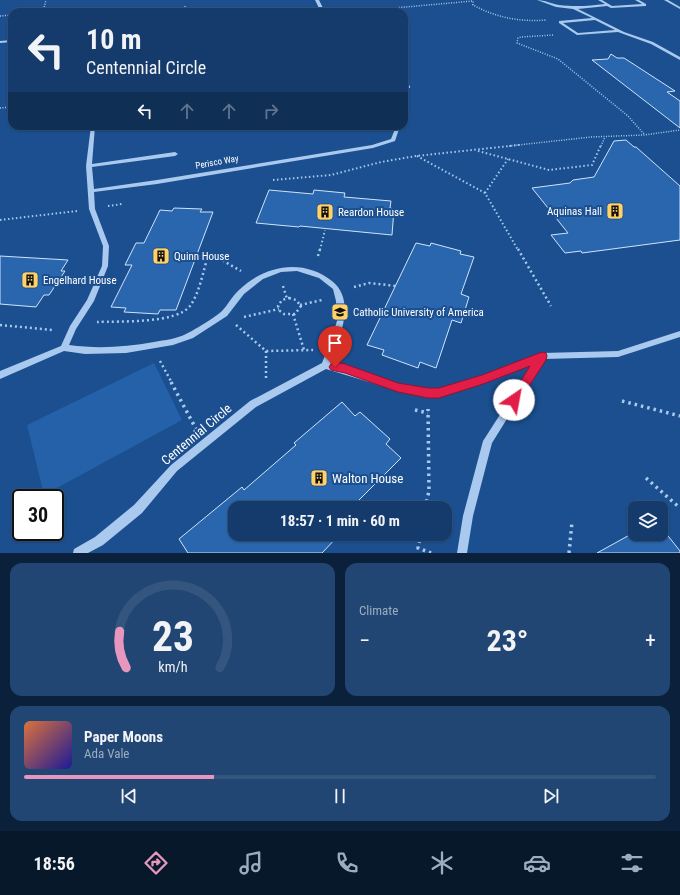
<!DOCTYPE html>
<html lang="en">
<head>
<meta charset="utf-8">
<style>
  body { margin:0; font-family:"Roboto Condensed",sans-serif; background:#214673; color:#f1f3f6; height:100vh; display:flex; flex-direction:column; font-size:15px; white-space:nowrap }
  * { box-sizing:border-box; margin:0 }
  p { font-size:13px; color:#9dadc1 }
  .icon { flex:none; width:22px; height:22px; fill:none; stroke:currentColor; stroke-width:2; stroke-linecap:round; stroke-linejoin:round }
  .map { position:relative; height:553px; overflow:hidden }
  .side { display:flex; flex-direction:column; gap:10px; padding:10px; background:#0b203b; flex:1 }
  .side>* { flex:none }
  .top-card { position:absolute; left:8px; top:8px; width:400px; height:122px; border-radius:12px; box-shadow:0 1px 3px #0004,0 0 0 1px #33557e; background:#143b6b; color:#f1f3f6; overflow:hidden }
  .tools { position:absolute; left:628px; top:501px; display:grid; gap:8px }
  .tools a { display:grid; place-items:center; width:40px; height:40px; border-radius:8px; background:#143b6b; box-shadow:0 1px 3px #0004,0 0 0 1px #33557e; font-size:20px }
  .speed { position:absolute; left:12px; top:489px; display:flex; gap:8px; font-size:20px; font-weight:700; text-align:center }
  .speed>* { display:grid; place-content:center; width:52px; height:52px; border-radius:50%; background:#143b6b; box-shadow:0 1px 3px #0004,0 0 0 1px #33557e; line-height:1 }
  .speed .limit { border:2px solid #111; border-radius:6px; background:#fff; color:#111 }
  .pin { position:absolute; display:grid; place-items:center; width:34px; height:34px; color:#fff; margin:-41px -17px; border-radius:50% 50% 50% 0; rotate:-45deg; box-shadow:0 0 4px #0007 }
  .pin .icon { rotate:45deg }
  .me { position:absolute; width:44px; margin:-22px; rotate:33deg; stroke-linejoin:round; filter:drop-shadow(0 0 3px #0008) }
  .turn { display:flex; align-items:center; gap:14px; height:84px; padding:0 12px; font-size:18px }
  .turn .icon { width:52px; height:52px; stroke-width:2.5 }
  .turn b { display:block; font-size:28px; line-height:34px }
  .lanes { display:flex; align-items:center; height:38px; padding:0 12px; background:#0003; justify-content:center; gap:20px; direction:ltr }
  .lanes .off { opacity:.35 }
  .big { font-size:30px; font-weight:700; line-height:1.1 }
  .side .card { flex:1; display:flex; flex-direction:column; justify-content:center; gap:6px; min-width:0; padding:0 14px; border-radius:12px; background:#214673 }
  .side .dial { align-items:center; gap:0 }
  .dial svg { height:104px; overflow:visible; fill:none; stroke:#33557e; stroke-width:7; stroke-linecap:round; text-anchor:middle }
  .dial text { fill:#f1f3f6; stroke:none }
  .song { display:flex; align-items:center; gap:12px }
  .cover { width:48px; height:48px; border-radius:6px; background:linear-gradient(135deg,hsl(20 70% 55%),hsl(240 70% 35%)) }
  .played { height:4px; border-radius:2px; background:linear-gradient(90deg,#e797bd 30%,#33557e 30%) }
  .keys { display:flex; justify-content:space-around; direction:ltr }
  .heat { display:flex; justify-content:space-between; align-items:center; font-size:22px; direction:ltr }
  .side .tiles { flex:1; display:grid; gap:10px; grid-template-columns:1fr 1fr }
  .card:last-child { grid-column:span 2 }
  .trip { position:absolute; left:228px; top:501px; width:224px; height:40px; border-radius:12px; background:#143b6b; box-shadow:0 1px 3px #0004,0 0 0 1px #33557e; font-weight:700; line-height:40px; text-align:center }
  .dock { display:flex; height:64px; justify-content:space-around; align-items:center; background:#08182b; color:#9dadc1 }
  .dock .icon { width:28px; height:28px }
  .dock .selected { color:#e797bd }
  .dock b { font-size:18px; color:#f1f3f6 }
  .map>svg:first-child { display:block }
  .green { fill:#2461a8 }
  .building { fill:#2a66ad; stroke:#cfe3fa }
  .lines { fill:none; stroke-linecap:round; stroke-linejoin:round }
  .path-far3 { stroke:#a9c9ee; stroke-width:1.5; stroke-dasharray:1 1.5; stroke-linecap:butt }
  .path-far2 { stroke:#a9c9ee; stroke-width:2; stroke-dasharray:1.5 2.5; stroke-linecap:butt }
  .path-far1 { stroke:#a9c9ee; stroke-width:2.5; stroke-dasharray:2 3; stroke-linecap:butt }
  .path { stroke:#a9c9ee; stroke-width:3.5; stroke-dasharray:2.5 4; stroke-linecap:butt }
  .minor { fill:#a9c9ee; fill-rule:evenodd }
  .route { fill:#e11d48; stroke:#92132f }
  .labels { text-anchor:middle; stroke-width:4; stroke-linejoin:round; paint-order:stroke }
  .far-street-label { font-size:9px; fill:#fff; stroke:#1b4f8f }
  .poi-label { font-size:11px; fill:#fff; stroke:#1b4f8f; text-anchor:start }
  .near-street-label { font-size:13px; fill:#fff; stroke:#1b4f8f }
  .near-poi-label { font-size:13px; fill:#fff; stroke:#1b4f8f; text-anchor:start }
</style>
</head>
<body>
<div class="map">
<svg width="680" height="553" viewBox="0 0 680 553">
  <rect width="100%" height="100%" fill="#1b4f8f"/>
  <path class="green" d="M154,363L182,420L44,495L27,425Z"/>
  <g class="building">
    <path d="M611,54L617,58H624L675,91L667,92L680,101V128L592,60L608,59Z"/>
    <path d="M626,140L634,147H636L680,186V240L582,253L581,251L565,253L551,235L568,233L532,188L570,183L573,180L594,177L614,141Z"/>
    <path d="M269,190L313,194L314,190L345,193L344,197L391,201L390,208L394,209L392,235L300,226L299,227L256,223Z"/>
    <path d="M174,208L202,209L200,212H213L176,310H160L158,314L124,312L126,308L111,307L132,265H125L136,243H144L160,210L172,211Z"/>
    <path d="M416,243L430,246L431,243L461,251L460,254L474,257L461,294L469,297L461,323L452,320L436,368L420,362L418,368L382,355L384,350L367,345Z"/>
    <path d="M0,256L68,260L61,271H65L49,295H44L36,307L0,304Z"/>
    <path d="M342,402L355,416L360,412L390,439L386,444L401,458L351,508H235V534H340L322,553H188L179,539L242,487L244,490L296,445L294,443Z"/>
    <path d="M661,527L680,551V553H597L635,532V534H661Z"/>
  </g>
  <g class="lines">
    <g class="path-far3">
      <path d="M185,6L186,12"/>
      <path d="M43,12L46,0"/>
      <path d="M349,12L473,1V5C497,18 520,22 547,20"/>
      <path d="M0,16L12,15"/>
      <path d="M553,35L521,37L518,38L517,43L558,59L628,116L644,134"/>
      <path d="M0,108L12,107"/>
      <path d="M509,146L591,137L644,135L680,130"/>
      <path d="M601,146L605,137"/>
    </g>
    <g class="path-far2">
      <path d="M478,151L549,170L592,165L601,145"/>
      <path d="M417,156L485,193L518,250"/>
      <path d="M273,180L331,175L381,162L416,156L519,145"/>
      <path d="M485,193L508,159"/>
      <path d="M108,206L122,204"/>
      <path d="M0,220L77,211"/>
      <path d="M320,250L325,230"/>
    </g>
    <g class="path-far1">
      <path d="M518,249L551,306"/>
      <path d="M318,256L320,249"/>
      <path d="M283,286L287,299"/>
      <path d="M354,287L369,283L396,286"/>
      <path d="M289,298L296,300L301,306L295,314H284L280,311L278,306L282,300Z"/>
      <path d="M300,305L322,300"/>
      <path d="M293,314L304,350"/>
      <path d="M244,317L279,309"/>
      <path d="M97,322C119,321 176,324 190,306C200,292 203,271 208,256L218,258L241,271"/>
      <path d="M0,325L53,330"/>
      <path d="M236,325L266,351L313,350"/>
      <path d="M266,351V379"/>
      <path d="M160,361L172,383"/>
    </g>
    <g class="path">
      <path d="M171,382L196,429"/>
      <path d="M622,401L680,416"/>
      <path d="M415,410L428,413"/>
      <path d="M646,478L680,508"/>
      <path d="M425,508L429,491L428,409"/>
      <path d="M421,534L418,548L431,553"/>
      <path d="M569,553L572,522"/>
    </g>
    <g class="minor">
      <path d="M315,0H319L325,12H306L320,10Z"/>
      <path d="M537,0C545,0 552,4 559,5C575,7 589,6 605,4L598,0H602L612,6L642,4L635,0H639L646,4V6L611,8L607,6L578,9L624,32L653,42L680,57V60L651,44L618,32L577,35L559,23V21L592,18L573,9L556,7ZM595,20L615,30L578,33L563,23Z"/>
      <path d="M664,0H668L680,7V9Z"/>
      <path d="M12,40V42L0,43V41Z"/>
      <path d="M404,81L410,86V88H406L404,85Z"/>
      <path d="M91,126H95L92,164L175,152L178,154L175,156L92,167L94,189L157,180L372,145L391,139L395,129L393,126H397L399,129L395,141L373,148L157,184L94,192L95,209L109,246L108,266L94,301L76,329L69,345C98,349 125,347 154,342C165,340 176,339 186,334C193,331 217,316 222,311C228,305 232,296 239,290C265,265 303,258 332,281C357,301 339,339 330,363L402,385L429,389H437L482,376L542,353L618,351L680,331V337L618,357L544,359L492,443L473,516L467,553H457L463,516L483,441L533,363L482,383L445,395L433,397L402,392L326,369L256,407L177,471L142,513L103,545L88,553H73L74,549L95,537L134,505L171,465L250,401L322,363L330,343L337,321L336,301L333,289L319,278L297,271L281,272L263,279L244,294L227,316L193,338L173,345L126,353L85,354L64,351L0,379V371L61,346L70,326L87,300L102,266L103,246L89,209L86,166Z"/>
    </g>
  </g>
  <path class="route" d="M542,352L546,353L547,356L546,360L518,403L514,405L510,403L509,400L530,366L483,384L439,398H428L398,392L345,373L331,370L329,367L331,364L335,362L345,364L398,383L428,388H439L482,375Z"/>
  <defs>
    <g id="building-square" transform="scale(0.9)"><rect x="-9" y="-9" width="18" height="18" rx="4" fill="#ffd166" stroke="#1b4f8f"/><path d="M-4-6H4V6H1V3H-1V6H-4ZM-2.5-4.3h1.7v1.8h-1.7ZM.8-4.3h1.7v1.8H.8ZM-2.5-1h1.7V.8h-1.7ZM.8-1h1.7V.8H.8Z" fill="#111"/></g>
    <g id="university-square" transform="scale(0.9)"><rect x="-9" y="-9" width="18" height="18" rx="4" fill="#ffd166" stroke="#1b4f8f"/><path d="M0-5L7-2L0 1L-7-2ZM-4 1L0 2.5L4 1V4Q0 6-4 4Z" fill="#111"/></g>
  </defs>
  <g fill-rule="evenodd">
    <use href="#building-square" x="615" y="211"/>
    <use href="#building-square" x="325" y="212"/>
    <use href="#building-square" x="161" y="256"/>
    <use href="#building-square" x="30" y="280"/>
    <use href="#university-square" x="340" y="312"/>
    <use href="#building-square" x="319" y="478"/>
  </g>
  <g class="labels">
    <g class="far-street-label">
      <text transform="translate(217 162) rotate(-10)" y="3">Perisco Way</text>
    </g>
    <g class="poi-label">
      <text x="602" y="215" text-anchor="end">Aquinas Hall</text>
      <text x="338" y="216">Reardon House</text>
      <text x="174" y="260">Quinn House</text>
      <text x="43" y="284">Engelhard House</text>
      <text x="353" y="316">Catholic University of America</text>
    </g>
    <g class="near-street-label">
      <text transform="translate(196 434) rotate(-40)" y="5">Centennial Circle</text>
    </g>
    <g class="near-poi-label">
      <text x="332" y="483">Walton House</text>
    </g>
  </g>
</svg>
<div class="tools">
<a><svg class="icon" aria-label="layers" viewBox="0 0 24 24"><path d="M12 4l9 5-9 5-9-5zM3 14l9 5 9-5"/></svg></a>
</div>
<div class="speed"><div class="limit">30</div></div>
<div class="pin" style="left:335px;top:367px;background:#d93025"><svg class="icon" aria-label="arrive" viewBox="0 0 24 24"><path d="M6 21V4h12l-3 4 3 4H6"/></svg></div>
<svg class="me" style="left:514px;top:400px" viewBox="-20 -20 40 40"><circle r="19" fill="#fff"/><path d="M0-13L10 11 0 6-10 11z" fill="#e11d48"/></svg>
<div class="trip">18:57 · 1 min · 60 m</div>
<div class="top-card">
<div class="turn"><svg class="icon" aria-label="left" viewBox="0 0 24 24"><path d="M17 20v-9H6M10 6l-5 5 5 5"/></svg><div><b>10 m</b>Centennial Circle</div></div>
<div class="lanes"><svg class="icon" aria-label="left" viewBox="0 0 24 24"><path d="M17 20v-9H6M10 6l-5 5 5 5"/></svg><svg class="icon off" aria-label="ahead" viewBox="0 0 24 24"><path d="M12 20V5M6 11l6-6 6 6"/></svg><svg class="icon off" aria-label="ahead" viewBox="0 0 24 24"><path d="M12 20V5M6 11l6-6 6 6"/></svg><svg class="icon off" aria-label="right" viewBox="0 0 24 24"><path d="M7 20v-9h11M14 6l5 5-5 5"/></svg></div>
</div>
</div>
<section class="side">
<div class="tiles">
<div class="card dial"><svg viewBox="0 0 100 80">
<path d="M14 69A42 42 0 1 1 86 69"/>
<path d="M14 69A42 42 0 0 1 9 41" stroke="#e797bd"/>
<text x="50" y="56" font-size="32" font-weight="700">23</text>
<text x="50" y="72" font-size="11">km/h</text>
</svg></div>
<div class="card"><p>Climate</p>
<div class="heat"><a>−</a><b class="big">23°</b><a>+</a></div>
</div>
<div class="card">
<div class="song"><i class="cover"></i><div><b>Paper Moons</b><p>Ada Vale</p></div></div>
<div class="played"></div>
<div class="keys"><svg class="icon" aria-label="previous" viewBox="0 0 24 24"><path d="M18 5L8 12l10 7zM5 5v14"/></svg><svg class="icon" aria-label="pause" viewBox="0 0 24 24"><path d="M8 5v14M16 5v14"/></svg><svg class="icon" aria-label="next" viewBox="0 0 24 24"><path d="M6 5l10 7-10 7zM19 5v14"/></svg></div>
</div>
</div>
</section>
<nav class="dock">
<b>18:56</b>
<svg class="icon selected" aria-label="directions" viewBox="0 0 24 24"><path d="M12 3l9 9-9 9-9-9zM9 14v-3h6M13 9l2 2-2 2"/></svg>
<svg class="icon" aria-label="music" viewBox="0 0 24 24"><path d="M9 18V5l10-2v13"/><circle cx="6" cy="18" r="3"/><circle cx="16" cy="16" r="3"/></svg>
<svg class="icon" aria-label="phone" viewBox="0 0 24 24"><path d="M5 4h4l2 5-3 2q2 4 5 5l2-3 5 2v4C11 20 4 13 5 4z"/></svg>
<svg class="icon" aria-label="climate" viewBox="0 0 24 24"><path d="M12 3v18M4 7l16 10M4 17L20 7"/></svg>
<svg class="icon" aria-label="car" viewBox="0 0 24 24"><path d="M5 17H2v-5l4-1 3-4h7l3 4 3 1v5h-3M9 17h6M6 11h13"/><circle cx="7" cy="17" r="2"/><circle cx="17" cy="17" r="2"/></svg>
<svg class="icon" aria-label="filters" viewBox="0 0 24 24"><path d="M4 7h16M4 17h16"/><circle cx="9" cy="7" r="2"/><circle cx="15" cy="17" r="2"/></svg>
</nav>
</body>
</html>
